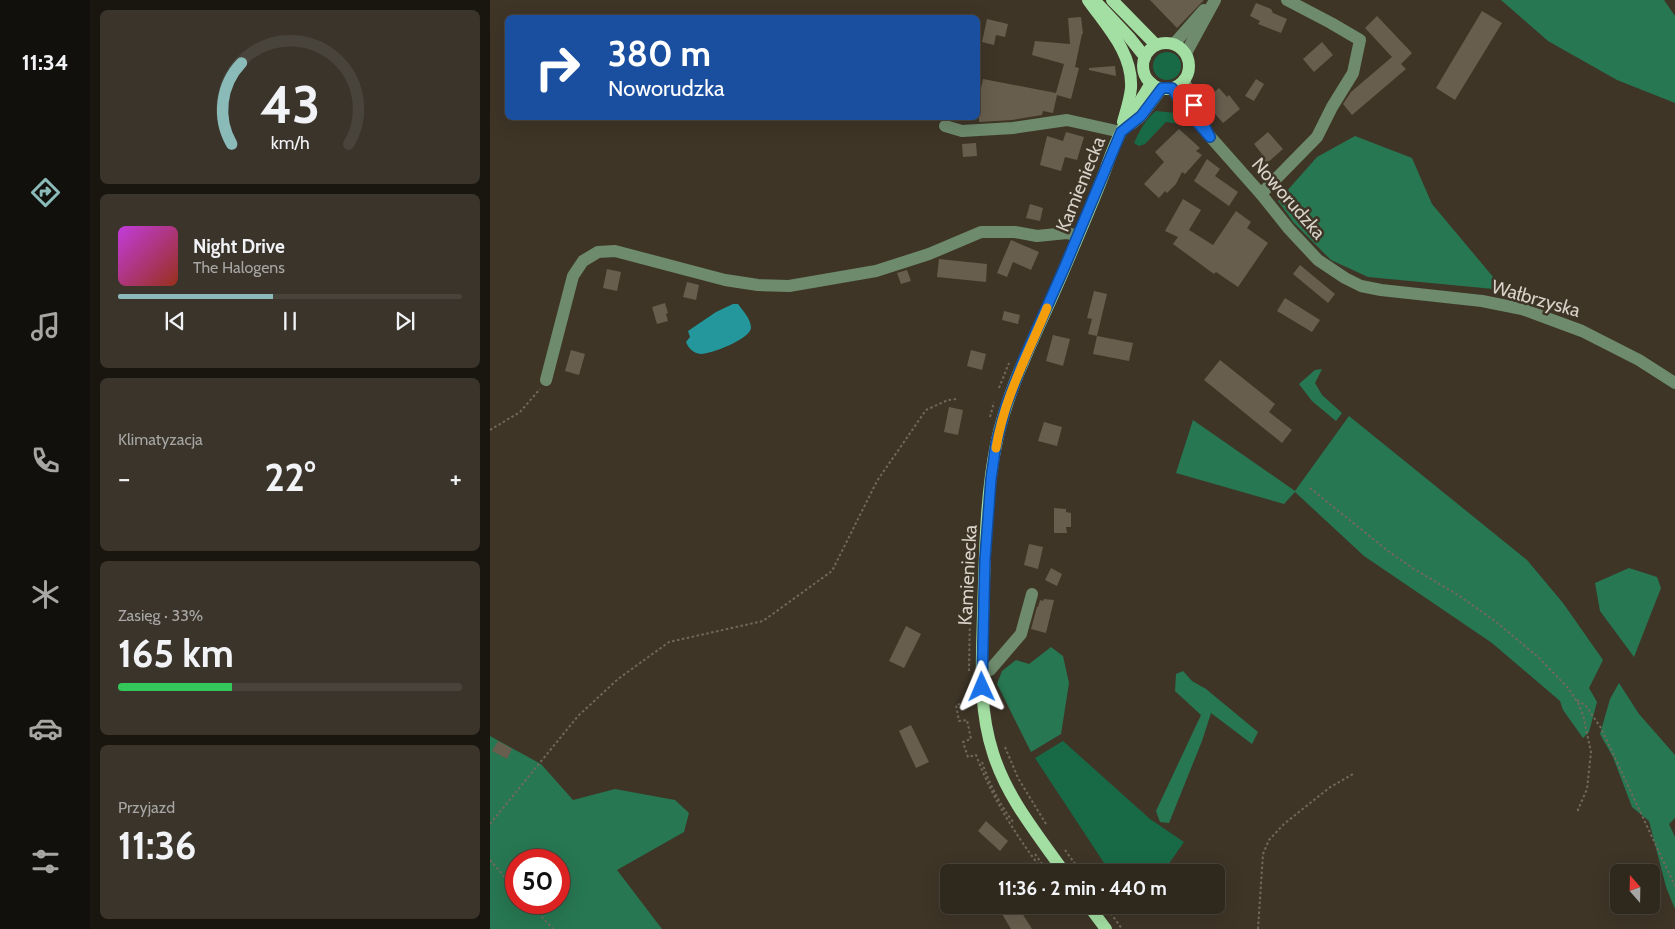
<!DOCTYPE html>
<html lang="pl">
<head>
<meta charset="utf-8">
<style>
  body { margin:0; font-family:Cabin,sans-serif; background:#3a342a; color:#f1f3f6; height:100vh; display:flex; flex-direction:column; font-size:19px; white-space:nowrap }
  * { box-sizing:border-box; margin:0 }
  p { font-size:16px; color:#a7a6a4 }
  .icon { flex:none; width:28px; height:28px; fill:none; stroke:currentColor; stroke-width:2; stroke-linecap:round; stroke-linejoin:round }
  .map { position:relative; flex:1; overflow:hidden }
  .drawer { display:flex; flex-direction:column; gap:10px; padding:10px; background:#191610; width:400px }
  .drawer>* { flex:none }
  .guide { position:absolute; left:15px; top:15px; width:475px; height:105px; border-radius:8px; box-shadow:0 5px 20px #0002,0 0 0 1px #49443b; background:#1a4fa0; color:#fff; overflow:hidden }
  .needle { width:32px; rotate:340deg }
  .tools { position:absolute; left:1120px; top:864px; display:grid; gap:10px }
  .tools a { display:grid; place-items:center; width:50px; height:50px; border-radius:8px; background:#2e281d; box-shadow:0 5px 20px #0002,0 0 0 1px #49443b; font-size:25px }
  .speed { position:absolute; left:15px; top:849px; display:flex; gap:10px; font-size:25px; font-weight:700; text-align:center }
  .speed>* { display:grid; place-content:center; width:65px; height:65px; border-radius:50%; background:#2e281d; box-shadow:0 5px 20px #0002,0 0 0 1px #49443b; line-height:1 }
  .speed .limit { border:8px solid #d22; background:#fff; color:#111 }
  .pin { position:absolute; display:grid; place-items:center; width:42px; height:42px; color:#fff; margin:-21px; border-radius:10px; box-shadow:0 2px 8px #0006 }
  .me { position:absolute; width:55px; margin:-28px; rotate:359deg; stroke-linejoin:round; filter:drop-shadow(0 0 4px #0008) }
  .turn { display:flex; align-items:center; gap:18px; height:105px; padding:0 20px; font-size:22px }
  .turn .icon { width:65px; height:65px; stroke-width:2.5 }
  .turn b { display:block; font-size:35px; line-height:42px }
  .big { font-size:38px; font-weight:700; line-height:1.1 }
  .drawer .widget { flex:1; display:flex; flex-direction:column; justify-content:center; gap:8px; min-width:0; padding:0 18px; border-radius:8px; background:#3a342a }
  .drawer .dial { align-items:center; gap:0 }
  .dial svg { height:130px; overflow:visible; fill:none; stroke:#49443b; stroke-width:7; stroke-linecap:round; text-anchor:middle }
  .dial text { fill:#f1f3f6; stroke:none }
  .song { display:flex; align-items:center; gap:15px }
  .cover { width:60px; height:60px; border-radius:8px; background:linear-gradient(135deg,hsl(290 70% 55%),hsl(10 70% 35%)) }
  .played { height:5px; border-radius:2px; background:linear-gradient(90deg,#8bbbb9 45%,#49443b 45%) }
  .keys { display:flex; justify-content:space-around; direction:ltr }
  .heat { display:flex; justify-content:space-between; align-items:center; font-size:28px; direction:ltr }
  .charge { height:8px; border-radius:4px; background:linear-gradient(90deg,#34c759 33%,#49443b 0) }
  .trip { position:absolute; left:450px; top:864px; width:285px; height:50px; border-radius:8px; background:#2e281d; box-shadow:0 5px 20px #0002,0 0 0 1px #49443b; font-weight:700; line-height:50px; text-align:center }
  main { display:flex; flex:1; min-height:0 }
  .tabs { display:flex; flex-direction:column; width:90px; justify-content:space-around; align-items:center; background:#12100c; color:#a7a6a4 }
  .tabs .icon { width:35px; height:35px }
  .tabs .current { color:#8bbbb9 }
  .tabs b { font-size:22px; color:#f1f3f6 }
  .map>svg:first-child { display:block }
  .green { fill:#186a46 }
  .forest { fill:#277752; fill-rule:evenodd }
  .water { fill:#23979c }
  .building { fill:#685e4e }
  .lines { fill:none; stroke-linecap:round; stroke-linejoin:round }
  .path { stroke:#71695c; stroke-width:2; stroke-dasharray:2.5 2.5; stroke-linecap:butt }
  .minor { stroke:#6e8b6e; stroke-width:12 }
  .major { stroke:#a3dfa3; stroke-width:12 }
  .route-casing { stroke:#114b97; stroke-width:12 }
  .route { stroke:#1a73e8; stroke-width:9 }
  .slow { stroke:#f59e0b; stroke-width:9 }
  .labels { text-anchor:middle; stroke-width:5; stroke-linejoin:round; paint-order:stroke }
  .street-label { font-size:19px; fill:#d8d2c9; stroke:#3e3527 }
</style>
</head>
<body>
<main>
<nav class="tabs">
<b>11:34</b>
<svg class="icon current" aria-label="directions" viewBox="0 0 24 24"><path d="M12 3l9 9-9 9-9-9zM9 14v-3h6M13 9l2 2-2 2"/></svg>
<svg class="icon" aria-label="music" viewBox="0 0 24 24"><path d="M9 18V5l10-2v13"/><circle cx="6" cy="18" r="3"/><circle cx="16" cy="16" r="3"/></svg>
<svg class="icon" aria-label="phone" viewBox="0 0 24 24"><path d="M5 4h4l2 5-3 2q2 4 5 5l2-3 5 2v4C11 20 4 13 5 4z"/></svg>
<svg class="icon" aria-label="climate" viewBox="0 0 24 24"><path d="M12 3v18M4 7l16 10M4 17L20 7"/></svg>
<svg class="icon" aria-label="car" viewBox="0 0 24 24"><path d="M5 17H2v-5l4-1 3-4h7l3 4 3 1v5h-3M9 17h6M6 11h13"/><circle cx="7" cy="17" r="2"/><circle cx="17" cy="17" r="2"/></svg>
<svg class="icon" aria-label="filters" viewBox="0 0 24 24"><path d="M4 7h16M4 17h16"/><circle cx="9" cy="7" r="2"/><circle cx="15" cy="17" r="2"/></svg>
</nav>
<section class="drawer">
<div class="widget dial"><svg viewBox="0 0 100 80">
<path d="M14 69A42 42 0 1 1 86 69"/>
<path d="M14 69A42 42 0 0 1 20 19" stroke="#8bbbb9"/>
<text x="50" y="56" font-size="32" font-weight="700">43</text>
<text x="50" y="72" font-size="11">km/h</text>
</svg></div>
<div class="widget">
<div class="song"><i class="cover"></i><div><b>Night Drive</b><p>The Halogens</p></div></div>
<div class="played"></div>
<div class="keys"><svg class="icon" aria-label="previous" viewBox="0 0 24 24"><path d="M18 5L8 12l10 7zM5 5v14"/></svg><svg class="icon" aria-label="pause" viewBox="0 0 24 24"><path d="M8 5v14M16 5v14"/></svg><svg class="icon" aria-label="next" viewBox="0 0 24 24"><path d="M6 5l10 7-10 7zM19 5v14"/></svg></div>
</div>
<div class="widget"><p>Klimatyzacja</p>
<div class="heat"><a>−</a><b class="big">22°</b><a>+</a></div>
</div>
<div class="widget"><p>Zasięg · 33%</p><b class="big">165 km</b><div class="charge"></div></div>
<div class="widget"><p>Przyjazd</p><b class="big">11:36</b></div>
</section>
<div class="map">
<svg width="1185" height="929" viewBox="0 0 1185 929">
  <rect width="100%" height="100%" fill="#3e3527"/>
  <g class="green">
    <circle cx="677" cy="66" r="14"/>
    <path d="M666,111L686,113L694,122L690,124L676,122L655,144L649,146L644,143C649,132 656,118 666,111Z"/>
    <path d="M573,741L660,819L694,842L673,872H620L545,758Z"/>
  </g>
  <g class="forest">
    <path d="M1011,0H1174L1185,16V103L1127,80L1058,41Z"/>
    <path d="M865,136L922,158L942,204L1014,290L878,277L841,260L804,223L788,201L827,157Z"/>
    <path d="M832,369L825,383L832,395L852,413L846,421L822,401L809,384L825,370Z"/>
    <path d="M859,416L1037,560L1073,603L1113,660L1099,688L1107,702L1099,732L1093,738L1073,710L1070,701L1002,643L874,556L805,492L794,504L686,473L703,420L805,491Z"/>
    <path d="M1139,568L1167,577L1171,588L1144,657L1110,611L1105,583Z"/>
    <path d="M561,647L573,656L579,683L571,734L541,752L507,684L512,671L526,660L539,664Z"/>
    <path d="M693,671L702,681L716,689L768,732L762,744L721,713L712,741L679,823L670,822L666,811L711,715L685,691L686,674Z"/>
    <path d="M1129,683L1149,714L1185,755V818L1179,824L1185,837V909L1176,887L1159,821L1142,807L1123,757L1110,734L1120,699Z"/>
    <path d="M0,736L51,764L83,800L125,789L185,800L199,813L194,832L127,870L172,929H0ZM26,860H69V902H26Z"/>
  </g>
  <path class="water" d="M243,304H248C253,311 261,319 261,328C260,339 221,354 211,354C203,353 199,349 196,342L200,337L198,331L226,312Z"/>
  <g class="building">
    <path d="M660,0H714L687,28Z"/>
    <path d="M766,3L781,9L783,13L797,19L791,33L768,24L770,21L760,16Z"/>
    <path d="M992,11L1012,23L965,100L946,88Z"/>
    <path d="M887,16L922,53L911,64L916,69L862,115L853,104L861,92L902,57L875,28Z"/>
    <path d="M591,17L593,34H592L585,67L589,68L581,99L567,95L563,113L553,111L552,115L522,120L489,122L488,98L489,99L493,79L566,93L574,64L542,55L545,41L580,44L578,18Z"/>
    <path d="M497,19L518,24L515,37L506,35L504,45L492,42Z"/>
    <path d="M832,42L843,55L824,72L813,59Z"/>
    <path d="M625,66L626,76L599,70V68Z"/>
    <path d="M766,79L774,84L764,101L755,96Z"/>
    <path d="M729,88L737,97L739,95L750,109L733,123L714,101Z"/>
    <path d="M689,129L710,148L706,151L712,155L695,174L692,172L686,184L677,193L675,191L669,198L654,184L674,162L665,152Z"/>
    <path d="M576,132L594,137L587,160L575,157L571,171L550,165L557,136L573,141Z"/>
    <path d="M778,132L793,149L777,163L770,156L772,154L764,144Z"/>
    <path d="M486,143L487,156L473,157L472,144Z"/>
    <path d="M717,159L730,169L725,176L748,192L739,206L704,181Z"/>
    <path d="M693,199L711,210L699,230L723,245L746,211L761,222L757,228L778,243L748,287L726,272L724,274L683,244L688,237L675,231Z"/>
    <path d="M540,204L553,208L550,221L536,218Z"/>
    <path d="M521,240L549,252L541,270L523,262L517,277L507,273Z"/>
    <path d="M449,259L497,264L496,282L447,277Z"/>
    <path d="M810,265L845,294L838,303L803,274Z"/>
    <path d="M117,269L131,272L127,291L113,288Z"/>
    <path d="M417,270L421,281L411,284L407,273Z"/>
    <path d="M197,282L209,285L206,300L193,297Z"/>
    <path d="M604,291L617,294L607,336L643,343L639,361L603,354L607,336L598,334L602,319L597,318Z"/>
    <path d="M795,298L830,320L822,332L787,311Z"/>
    <path d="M175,303L178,313L176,314L178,321L167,324L162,307Z"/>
    <path d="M514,311L530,315L528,324L512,320Z"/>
    <path d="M563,335L580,339L573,366L556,361Z"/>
    <path d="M81,350L95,354L89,375L75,371Z"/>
    <path d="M481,350L496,354L492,370L477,366Z"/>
    <path d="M730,360L785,404L779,412L802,430L792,443L714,380Z"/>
    <path d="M459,407L473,410L468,435L454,432Z"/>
    <path d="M554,422L572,427L567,446L548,441Z"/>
    <path d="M564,508L576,509V512L581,513V527H576L577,533H564Z"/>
    <path d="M539,544L553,547L548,569L534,565Z"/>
    <path d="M561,568L572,574L567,586L555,580Z"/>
    <path d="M554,599L564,600L556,633L541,629L547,607H548L550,600L553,601Z"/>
    <path d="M416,626L431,634L414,668L399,661Z"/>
    <path d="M421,725L439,762L426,768L409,731Z"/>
    <path d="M8,741L22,749L17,759L2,751Z"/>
    <path d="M496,821L518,841L510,851L488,831Z"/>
    <path d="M525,905H527L542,929H521L512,914Z"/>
  </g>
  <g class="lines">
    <g class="path">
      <path d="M509,388L519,363"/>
      <path d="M500,417L504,402"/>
      <path d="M0,430L30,412L50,389"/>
      <path d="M820,488L898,551L924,569L968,595L1005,621L1048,657L1078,688L1088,703L1093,715L1101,752L1097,789L1087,812"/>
      <path d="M479,671L480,613"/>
      <path d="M1087,700L1096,706L1111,728L1185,886"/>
      <path d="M480,702L466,705L469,721L477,720L481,739L473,742L478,757L486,755C502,798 526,836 554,872"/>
      <path d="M515,747L528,778L556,824"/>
      <path d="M492,762C499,783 509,803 523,822"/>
      <path d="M0,824L88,716L128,679L179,642L273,621L342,571L387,481L436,410L458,400L467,399"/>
      <path d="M575,850L591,872"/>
      <path d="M545,854L558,872"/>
      <path d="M0,860L26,890"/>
      <path d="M38,902L63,929"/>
      <path d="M582,905L588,913"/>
      <path d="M615,905L632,929"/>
      <path d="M768,929L773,854L779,840L794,824L839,788L865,773"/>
    </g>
    <g class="minor">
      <path d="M684,44L714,10"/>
      <path d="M696,53L725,0"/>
      <path d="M694,81L713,123"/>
      <path d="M682,88L693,106L771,194L799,229L828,260L855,278L871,286L891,290L992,301L1032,309L1092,331L1149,360L1185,383"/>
      <path d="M455,126L472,131L523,128L577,120L631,132"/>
      <path d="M771,194L827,137L842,107L863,73L870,40L841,23L797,0"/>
      <path d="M56,380L83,276L93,261L108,252L125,251L235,280L268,285L299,286L386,271L439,254L491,232H525L547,236L577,233L588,236"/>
      <path d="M491,672L500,670L531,634L542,594"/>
    </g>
    <g class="major">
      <path d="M598,0C617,27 643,53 641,88C640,99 636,111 633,122"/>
      <path d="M622,0L666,45"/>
      <path d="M609,5L639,37L655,57"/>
      <circle cx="676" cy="66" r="23"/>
      <path d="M641,124L651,116L672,88"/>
      <path d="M574,872C548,835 517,798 503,753C488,707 492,661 493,614C495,558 495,500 506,445C518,386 547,333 570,279C584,246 598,214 611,181C618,164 623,146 632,130C641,114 652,99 661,83"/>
      <path d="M598,905L616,929"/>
    </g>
  </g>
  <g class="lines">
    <g class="route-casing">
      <path id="route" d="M492,687L495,559L501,479L506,444L516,406L533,361L575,266L631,132L651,116L672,88H682L693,106L720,137L704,105"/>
    </g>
    <use href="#route" class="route"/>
    <path class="slow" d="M506,448C514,398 538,354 557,308"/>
  </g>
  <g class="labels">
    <g class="street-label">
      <text transform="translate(590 184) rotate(-68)" y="7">Kamieniecka</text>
      <text transform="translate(799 198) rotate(49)" y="7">Noworudzka</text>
      <text transform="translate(1046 298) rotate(16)" y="7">Wałbrzyska</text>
      <text transform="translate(477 575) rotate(-87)" y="7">Kamieniecka</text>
    </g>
  </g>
</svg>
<div class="tools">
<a><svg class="needle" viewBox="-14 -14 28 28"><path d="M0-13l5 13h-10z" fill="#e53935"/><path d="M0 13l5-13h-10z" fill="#a7a6a4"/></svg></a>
</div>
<div class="speed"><div class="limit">50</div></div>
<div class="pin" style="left:704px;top:105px;background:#d93025"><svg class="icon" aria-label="arrive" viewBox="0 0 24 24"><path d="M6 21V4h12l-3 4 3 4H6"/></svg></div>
<svg class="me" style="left:492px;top:687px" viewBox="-20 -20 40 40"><path d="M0-17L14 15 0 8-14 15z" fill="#1a73e8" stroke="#fff" stroke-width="4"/></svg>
<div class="trip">11:36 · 2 min · 440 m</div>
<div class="guide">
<div class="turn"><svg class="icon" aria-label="right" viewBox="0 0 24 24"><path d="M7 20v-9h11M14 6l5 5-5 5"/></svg><div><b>380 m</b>Noworudzka</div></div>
</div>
</div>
</main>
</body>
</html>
